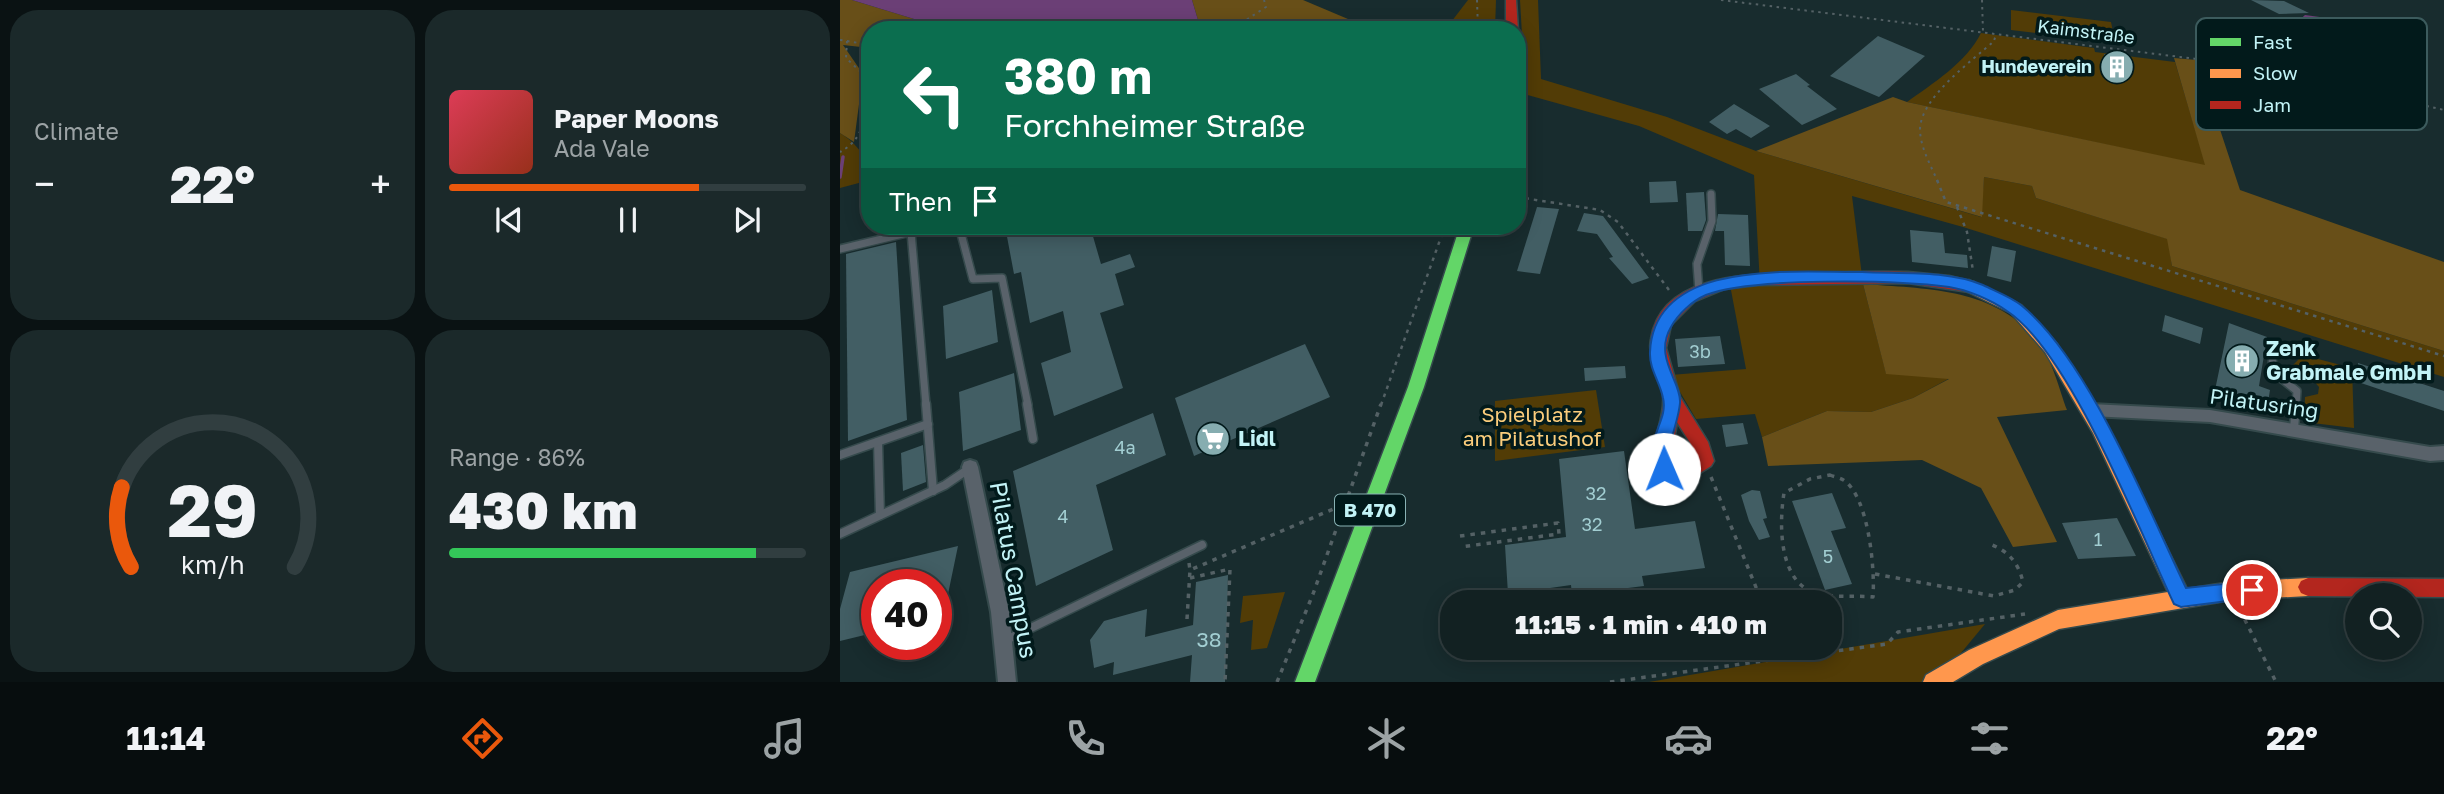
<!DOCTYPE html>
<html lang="en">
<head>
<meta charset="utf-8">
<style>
  body { margin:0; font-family:"Golos Text",sans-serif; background:#1b292a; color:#f1f3f6; height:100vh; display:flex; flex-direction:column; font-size:26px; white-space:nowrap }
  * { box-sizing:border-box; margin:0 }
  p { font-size:23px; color:#9ca3a5 }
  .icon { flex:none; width:38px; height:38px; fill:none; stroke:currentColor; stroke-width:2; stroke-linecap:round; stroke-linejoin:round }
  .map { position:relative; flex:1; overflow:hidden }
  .sheet { display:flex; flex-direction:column; gap:10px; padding:10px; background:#0a1213; width:840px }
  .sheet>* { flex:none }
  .guide { position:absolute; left:21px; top:21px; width:665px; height:214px; border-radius:28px; box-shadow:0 4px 18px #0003,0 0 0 2px #313e40; background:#0b6e4f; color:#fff; overflow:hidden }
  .tools { position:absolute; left:1505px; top:583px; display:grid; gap:14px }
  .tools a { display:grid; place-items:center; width:77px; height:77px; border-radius:50%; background:#122122; box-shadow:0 4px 18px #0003,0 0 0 2px #313e40; font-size:35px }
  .speed { position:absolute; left:21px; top:569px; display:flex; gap:14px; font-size:35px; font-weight:700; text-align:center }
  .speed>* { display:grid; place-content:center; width:91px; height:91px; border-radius:50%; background:#122122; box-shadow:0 4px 18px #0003,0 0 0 2px #313e40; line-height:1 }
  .speed .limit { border:10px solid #d22; background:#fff; color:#111 }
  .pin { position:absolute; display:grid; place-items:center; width:60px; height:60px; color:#fff; margin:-30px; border:4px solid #fff; border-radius:50%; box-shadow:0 2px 7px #0007 }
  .me { position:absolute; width:77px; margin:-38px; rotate:359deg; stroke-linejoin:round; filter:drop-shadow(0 0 5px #0008) }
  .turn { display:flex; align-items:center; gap:24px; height:147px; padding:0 28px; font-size:32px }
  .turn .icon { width:91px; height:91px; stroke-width:2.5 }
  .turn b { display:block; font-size:49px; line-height:60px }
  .then { display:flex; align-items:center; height:66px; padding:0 28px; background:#0003; gap:14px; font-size:26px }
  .big { font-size:52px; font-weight:800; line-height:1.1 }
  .sheet .widget { flex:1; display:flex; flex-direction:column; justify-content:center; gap:10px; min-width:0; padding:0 24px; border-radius:28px; background:#1b292a }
  .sheet .dial { align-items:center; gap:0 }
  .dial svg { height:182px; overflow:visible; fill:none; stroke:#313e40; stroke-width:7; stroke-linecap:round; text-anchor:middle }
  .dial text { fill:#f1f3f6; stroke:none }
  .song { display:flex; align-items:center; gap:21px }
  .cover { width:84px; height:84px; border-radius:10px; background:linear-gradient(135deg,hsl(350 70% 55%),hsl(10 70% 35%)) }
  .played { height:7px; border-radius:4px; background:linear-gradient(90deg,#ea580c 70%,#313e40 70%) }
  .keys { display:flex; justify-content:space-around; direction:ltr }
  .heat { display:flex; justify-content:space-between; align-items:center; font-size:38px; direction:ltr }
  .charge { height:10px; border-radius:5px; background:linear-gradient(90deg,#34c759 86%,#313e40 0) }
  .sheet .tiles { flex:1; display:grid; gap:10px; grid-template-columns:repeat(2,1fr) }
  .trip { position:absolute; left:600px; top:590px; width:402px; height:70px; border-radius:28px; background:#122122; box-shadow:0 4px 18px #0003,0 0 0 2px #313e40; font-weight:800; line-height:70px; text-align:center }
  .tabs { display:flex; height:112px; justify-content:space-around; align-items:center; background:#070d0e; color:#9ca3a5 }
  .tabs .icon { width:49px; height:49px }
  .tabs .active { color:#ea580c }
  .tabs b { font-size:32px; color:#f1f3f6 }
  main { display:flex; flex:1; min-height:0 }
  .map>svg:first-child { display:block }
  .green { fill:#523c06 }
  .forest { fill:#684f18 }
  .water { fill:#6b3f76 }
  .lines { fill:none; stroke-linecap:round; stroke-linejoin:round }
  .stream { stroke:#6b3f76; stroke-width:3.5 }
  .building { fill:#425e64 }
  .lane-far1-casing { stroke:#354a4c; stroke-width:10 }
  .lane-casing { stroke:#354a4c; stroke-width:11 }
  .street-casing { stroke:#354a4c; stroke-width:4 }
  .fast-casing { stroke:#354a4c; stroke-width:3 }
  .slow-casing { stroke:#354a4c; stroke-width:3 }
  .jam-casing { stroke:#354a4c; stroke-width:3 }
  .path-far2 { stroke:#546165; stroke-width:2; stroke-dasharray:2.5 4.5; stroke-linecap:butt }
  .path-far1 { stroke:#546165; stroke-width:2.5; stroke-dasharray:3.5 5; stroke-linecap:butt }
  .path { stroke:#546165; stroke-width:3.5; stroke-dasharray:4.5 6; stroke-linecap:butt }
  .lane-far1 { stroke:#59626a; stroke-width:7 }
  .lane { stroke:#59626a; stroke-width:8 }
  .street { fill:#59626a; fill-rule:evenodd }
  .fast { fill:#63d668; fill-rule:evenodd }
  .slow { fill:#ff974d; fill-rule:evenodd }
  .jam { fill:#b3261e; fill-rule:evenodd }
  .route { fill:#1a73e8; stroke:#114b97; stroke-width:2 }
  .labels { text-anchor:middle; stroke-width:7; stroke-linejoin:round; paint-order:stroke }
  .far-street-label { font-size:18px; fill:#c2f3f6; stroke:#021a1b }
  .far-poi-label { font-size:18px; font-weight:bold; fill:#c2f3f6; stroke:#021a1b; text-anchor:end }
  .number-label { font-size:18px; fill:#a2ced2 }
  .shield { fill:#021a1b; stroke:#88b2b4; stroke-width:2 }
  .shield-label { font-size:19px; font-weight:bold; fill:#c2f3f6 }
  .poi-label { font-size:21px; font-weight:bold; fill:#c2f3f6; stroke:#021a1b; text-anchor:start }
  .street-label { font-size:21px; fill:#c2f3f6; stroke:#021a1b }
  .park-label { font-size:21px; fill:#fbcd7c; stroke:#021a1b }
  .near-number-label { font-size:21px; fill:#a2ced2 }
  .near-street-label { font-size:24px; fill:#c2f3f6; stroke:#021a1b }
  .key { fill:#021a1b; stroke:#3c5b5d; stroke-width:2 }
  .key-label { font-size:19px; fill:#c2f3f6 }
</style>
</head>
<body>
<main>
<section class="sheet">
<div class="tiles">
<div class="widget"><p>Climate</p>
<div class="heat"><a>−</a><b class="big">22°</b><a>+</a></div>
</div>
<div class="widget">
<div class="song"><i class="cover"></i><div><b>Paper Moons</b><p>Ada Vale</p></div></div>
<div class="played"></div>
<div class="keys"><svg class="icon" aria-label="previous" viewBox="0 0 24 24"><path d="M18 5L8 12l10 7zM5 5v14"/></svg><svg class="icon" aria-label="pause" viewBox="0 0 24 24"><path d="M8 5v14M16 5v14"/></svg><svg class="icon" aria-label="next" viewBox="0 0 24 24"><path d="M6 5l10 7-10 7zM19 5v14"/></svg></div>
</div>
<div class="widget dial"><svg viewBox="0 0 100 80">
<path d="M14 69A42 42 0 1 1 86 69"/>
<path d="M14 69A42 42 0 0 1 10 34" stroke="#ea580c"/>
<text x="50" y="56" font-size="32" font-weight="700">29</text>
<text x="50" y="72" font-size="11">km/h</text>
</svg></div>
<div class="widget"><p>Range · 86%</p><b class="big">430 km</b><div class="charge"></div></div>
</div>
</section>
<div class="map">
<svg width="1604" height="682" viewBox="0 0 1604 682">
  <rect width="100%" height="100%" fill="#182c2e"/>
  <g class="green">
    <path d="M628,0H656L655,30H605Z"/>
    <path d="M680,0H698L701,79L827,117L916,151L1141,217L1144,177L1192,186L1196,198L1328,239L1332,266L1604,351V377L1123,227L1012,196L1023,284L1046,373L1110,378L1073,398L1031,412L987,411L922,437L915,414L856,419L830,375L906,369L890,285H920L914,175L799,126L677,92L682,35Z"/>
    <path d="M1171,10L1271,22L1275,42L1171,30Z"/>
    <path d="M1141,33L1254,48L1255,52L1335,62L1366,166L1067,102C1092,84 1127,62 1141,33Z"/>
    <path d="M0,133C17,144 30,159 30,180L0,188Z"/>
    <path d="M1463,355L1512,368L1514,428L1464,422L1465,397L1478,394L1479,387L1472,379L1450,368Z"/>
    <path d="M756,390L765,447L655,461V401Z"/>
    <path d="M445,592L427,648L411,650L413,620L400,623L403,596Z"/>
    <path d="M1145,624L1097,682H809Z"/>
  </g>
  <g class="forest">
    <path d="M0,0H12L110,30H30V48L3,45L23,74L14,142L0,133Z"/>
    <path d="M352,0H463L534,30H361Z"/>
    <path d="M1334,58L1357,60L1400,190L1604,262V351L1332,266L1327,239L1196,198L1192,186L1144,177L1142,217L916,151L1053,97L1067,102L1365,165Z"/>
    <path d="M1023,284C1086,289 1153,287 1197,340C1212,358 1219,389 1227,410L1157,417L1217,542L1173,547L1141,488L1082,460L928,466L922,437L987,411L1031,412L1073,398L1109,379L1046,374Z"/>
  </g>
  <g class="water">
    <path d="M12,0H352L361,30H110Z"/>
    <path d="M1465,15L1487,18L1502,28V35C1486,42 1466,36 1456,23Z"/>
  </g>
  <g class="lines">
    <path class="stream" d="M0,177L3,157"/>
  </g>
  <g class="building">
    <path d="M1411,0L1444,1L1469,13L1439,14Z"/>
    <path d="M1038,36L1085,56L1039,97L990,76Z"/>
    <path d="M1264,54L1287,58L1289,79L1267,76Z"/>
    <path d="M956,74L970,85L967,86L997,109L962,125L919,89Z"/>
    <path d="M894,104L930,126L911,138L896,129L887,134L869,122Z"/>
    <path d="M836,181L838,202L810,203L809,182Z"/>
    <path d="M864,192L866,220L862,231H848L846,193Z"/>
    <path d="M697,207L719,209L700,274L677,271Z"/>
    <path d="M744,213L763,216L809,278L792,284L769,258L773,257L757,234L737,231Z"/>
    <path d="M878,214L908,215L910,266L885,265L884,231H875Z"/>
    <path d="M165,226H250L261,264L290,254L295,267L275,274L284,305L260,313L283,388L214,416L201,363L231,352L223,311L190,323L181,272L174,274Z"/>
    <path d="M1070,230L1103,233L1105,253L1127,255L1128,268L1072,262Z"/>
    <path d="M56,242L67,420L8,441L6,254Z"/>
    <path d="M1152,246L1176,251L1171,282L1147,276Z"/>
    <path d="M152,290L158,342L106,359L103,306Z"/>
    <path d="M1325,315L1363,328L1360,344L1322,331Z"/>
    <path d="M1389,323L1427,337L1419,386L1430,390L1427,409L1375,390Z"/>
    <path d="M880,336L885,364L838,367L835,339Z"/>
    <path d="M465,344L490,397L354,456L335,398Z"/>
    <path d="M1518,363L1604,391V411L1518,382Z"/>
    <path d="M785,366L786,378L745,381L744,368Z"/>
    <path d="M174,373L181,430L123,451L119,392Z"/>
    <path d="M313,413L326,455L256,485L273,550L196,586L173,471Z"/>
    <path d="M903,423L908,444L886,447L882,425Z"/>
    <path d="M83,445L86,482L63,491L61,453Z"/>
    <path d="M784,451L795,529L855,521L865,568L802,576L804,586L732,595L731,585L668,594L665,545L726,537L719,459Z"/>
    <path d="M912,490L920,491L927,518L923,519L930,537L919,540L909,521L901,495Z"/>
    <path d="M992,493L1006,528L991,531L1012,584L985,590L952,501Z"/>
    <path d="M1277,518L1296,556L1238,559L1222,523Z"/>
    <path d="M118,546L102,623H96V584H37V632L0,641V609L10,572Z"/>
    <path d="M388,575L385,682H350L352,655L273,675L274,662L254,668L250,640L264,621L307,609L305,637L353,625L356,582Z"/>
  </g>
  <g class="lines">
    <g class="lane-far1-casing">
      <g id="lane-far1">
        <path d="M119,226L133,279L162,278L188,405"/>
        <path d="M0,249L71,232L86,405"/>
        <path d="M859,291L857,264L872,221L871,194"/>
        <path d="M1433,344L1432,371L1457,391L1456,405"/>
      </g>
    </g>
    <g class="lane-casing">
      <g id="lane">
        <path d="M86,404L93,491"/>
        <path d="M187,404L193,439"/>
        <path d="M1454,429L1456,404"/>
        <path d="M38,442L40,515"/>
        <path d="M0,455L88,424"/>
        <path d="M0,534L105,485L130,468"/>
        <path d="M164,641L362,545"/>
      </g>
    </g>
    <g class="street-casing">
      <g id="street">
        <path d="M1251,404L1370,410L1590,447L1604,446V460L1590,461L1370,422L1251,416L1246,414L1244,410L1246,406Z"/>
        <path d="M130,460L136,462L138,467L169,612L176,682H158L151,612L122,467L124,462Z"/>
      </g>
    </g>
    <g class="fast-casing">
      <path id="fast" d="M620,226H634L584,387L475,682H455L568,387Z"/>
    </g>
    <g class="slow-casing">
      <path id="slow" d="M1129,280L1181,305L1217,344L1266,424L1347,589L1391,582L1468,578L1475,581L1478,587L1475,593L1468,596L1391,600L1219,629L1143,664L1113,682H1083L1086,675L1129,650L1218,610L1328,592L1253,433L1205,352L1171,313L1124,290L1122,286L1124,282Z"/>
    </g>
    <g class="jam-casing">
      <g id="jam">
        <path d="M666,0H676L678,30L677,31L666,30Z"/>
        <path d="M1068,272L1109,276L1134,282L1136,286L1129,292L1068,283L918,285L884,289L855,301L831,325L826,348L840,397L868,442L874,461L871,466L846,482L818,474C805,448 826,422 823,396C821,376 807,359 811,339C822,269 920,275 971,273C1003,272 1035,271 1068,272ZM837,422L854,449L856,458L844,466L832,463L831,460Z"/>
        <path d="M1468,578L1604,579V597L1468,596L1461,593L1458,587L1461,581Z"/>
      </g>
    </g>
    <g class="path-far2">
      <path d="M637,0L638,30"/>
      <path d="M881,0L1413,66L1604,110"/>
      <path d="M1142,0L1143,32"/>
      <path d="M398,30L403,22L426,7L424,0"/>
      <path d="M0,40L7,41L6,58L23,74C25,105 31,135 0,152"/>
      <path d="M7,41L30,45"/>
      <path d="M1530,93L1524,30L1561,36L1564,50"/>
      <path d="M1098,182C1091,166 1080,147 1080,129C1081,97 1132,61 1154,41L1156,34"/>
    </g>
    <g class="path-far1">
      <path d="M1097,180L1106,202L1604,356"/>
      <path d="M677,197L760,210L778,222L829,290"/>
      <path d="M1117,207L1127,232L1133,271"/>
      <path d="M541,405L605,226"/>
    </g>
    <g class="path">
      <path d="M990,475C995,477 1001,478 1005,481C1029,500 1035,569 1033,597C1015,595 996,598 978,594C938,584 939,524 944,493L970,479Z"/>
      <path d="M871,477L922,602"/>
      <path d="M620,536L718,523L719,534L620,547"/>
      <path d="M349,563L350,570L505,504"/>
      <path d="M1035,574L1154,596L1175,590L1183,582C1178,561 1167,550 1147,543"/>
      <path d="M350,578L390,569L385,682"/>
      <path d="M774,590L776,602"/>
      <path d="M1400,610L1436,682"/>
      <path d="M347,619L350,570"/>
      <path d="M940,648L944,657"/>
      <path d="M437,682L473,594L541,404"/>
      <path d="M770,682L1047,644L1058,632L1185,614"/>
    </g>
    <use href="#lane-far1" class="lane-far1"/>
    <use href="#lane" class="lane"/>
    <use href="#street" class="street"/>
    <use href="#fast" class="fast"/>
    <use href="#slow" class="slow"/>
    <use href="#jam" class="jam"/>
  </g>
  <path class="route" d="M1022,272C1061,274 1107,270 1143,285C1155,291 1171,297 1181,305C1249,360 1307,507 1346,588L1412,581L1419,583L1422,590L1419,597L1341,607L1334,604C1300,532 1230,352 1167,311C1151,300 1128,290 1109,287C1057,280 912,277 866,295C852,301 838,314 831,327C813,358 842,382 840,403C838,426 824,447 833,469L824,477L818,475C801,439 829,423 823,398C820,382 809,369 810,352C814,257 957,273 1022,272Z"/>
  <defs>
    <g id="building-disc" transform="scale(1.75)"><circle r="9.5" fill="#86adb0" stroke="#021a1b"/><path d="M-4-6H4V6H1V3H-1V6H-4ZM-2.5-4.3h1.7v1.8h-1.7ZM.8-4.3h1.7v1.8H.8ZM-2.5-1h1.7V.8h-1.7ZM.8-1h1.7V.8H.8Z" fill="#fff"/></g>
    <g id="supermarket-disc" transform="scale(1.75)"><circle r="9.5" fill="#86adb0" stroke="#021a1b"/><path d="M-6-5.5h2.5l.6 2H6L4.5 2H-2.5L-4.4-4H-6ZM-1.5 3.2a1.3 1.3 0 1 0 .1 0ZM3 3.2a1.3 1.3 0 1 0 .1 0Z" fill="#fff"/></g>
  </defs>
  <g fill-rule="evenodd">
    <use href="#building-disc" x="1277" y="67"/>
    <use href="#building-disc" x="1402" y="361"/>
    <use href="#supermarket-disc" x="373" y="439"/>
  </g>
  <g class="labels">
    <g class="far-street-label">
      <text transform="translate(1246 32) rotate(7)" y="6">Kaimstraße</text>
    </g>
    <g class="far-poi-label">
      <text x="1252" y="73">Hundeverein</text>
    </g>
    <g class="number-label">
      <text x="860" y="358">3b</text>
      <text x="285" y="454">4a</text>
      <text x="756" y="500">32</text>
      <text x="223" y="523">4</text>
      <text x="752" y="531">32</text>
      <text x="1258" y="546">1</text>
      <text x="988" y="563">5</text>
    </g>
    <rect class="shield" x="495" y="494.5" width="70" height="31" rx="5"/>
    <g class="shield-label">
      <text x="530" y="517">B 470</text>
    </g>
    <g class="poi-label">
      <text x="1426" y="356">Zenk<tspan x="1426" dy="24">Grabmale GmbH</tspan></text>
      <text x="398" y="446">Lidl</text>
    </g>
    <g class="street-label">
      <text transform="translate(1424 404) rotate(8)" y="7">Pilatusring</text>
    </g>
    <g class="park-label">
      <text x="692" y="422">Spielplatz<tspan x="692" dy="24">am Pilatushof</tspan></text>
    </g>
    <g class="near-number-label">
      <text x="369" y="647">38</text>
    </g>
    <g class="near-street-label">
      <text transform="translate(173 570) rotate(80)" y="8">Pilatus Campus</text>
    </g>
  </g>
  <rect x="1356" y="18" width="231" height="112" rx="10" class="key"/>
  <rect x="1370" y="38" width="31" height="8" fill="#63d668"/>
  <rect x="1370" y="69" width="31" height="9" fill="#ff974d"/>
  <rect x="1370" y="101" width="31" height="8" fill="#b3261e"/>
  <g class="key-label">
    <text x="1413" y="49">Fast</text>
    <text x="1413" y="80">Slow</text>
    <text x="1413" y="112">Jam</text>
  </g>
</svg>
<div class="tools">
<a><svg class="icon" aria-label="search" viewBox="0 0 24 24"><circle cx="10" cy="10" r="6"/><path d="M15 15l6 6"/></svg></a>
</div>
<div class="speed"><div class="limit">40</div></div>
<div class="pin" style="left:1412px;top:590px;background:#d93025"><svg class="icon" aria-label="arrive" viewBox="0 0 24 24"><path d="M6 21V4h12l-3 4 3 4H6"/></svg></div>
<svg class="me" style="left:824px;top:469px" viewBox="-20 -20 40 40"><circle r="19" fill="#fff"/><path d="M0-13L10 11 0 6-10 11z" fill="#1a73e8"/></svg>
<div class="trip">11:15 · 1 min · 410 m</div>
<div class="guide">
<div class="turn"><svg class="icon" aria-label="left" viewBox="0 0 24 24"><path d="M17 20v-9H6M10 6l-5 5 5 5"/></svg><div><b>380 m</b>Forchheimer Straße</div></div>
<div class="then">Then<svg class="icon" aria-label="arrive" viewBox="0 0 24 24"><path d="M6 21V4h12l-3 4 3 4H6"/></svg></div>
</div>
</div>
</main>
<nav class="tabs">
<b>11:14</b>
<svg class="icon active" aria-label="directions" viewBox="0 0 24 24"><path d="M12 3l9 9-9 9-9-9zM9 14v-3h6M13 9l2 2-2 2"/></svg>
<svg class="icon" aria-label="music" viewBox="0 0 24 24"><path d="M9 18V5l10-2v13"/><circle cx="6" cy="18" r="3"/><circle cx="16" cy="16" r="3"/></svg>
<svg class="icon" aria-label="phone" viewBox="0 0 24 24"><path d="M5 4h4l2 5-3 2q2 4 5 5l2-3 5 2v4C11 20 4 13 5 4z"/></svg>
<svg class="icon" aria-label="climate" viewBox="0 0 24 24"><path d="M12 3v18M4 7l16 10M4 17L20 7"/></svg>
<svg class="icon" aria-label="car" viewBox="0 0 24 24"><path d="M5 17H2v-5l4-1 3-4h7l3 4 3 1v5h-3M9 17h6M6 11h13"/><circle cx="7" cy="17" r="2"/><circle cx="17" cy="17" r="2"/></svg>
<svg class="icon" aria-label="filters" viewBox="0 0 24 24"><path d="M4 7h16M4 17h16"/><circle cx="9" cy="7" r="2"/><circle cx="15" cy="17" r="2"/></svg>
<b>22°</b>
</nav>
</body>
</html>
